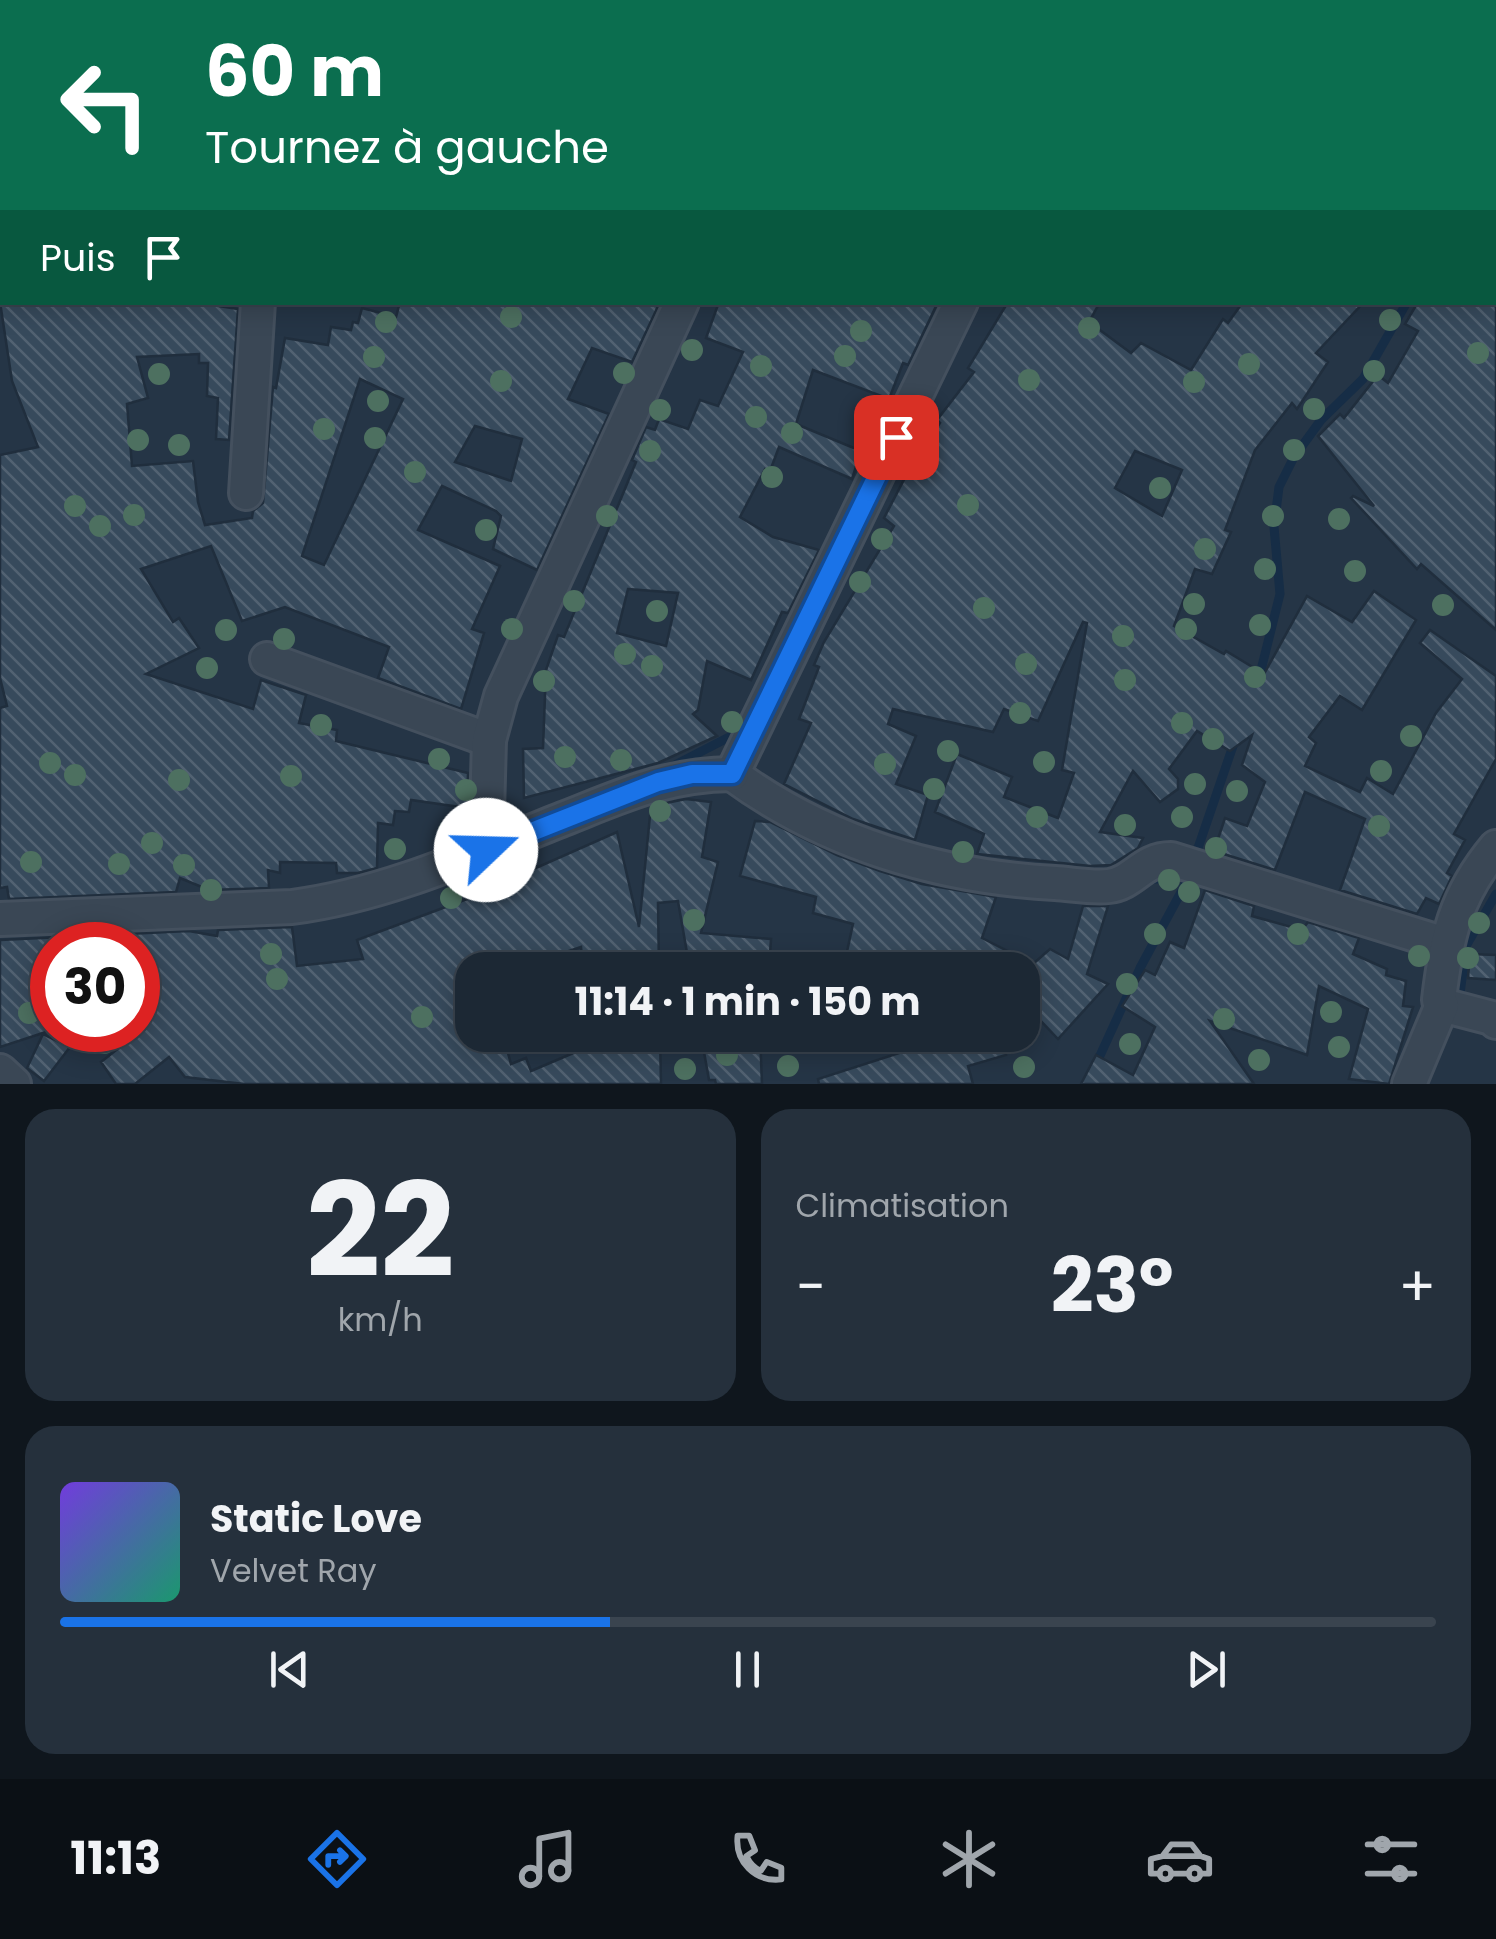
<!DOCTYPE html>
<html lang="fr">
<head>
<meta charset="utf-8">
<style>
  body { margin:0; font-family:Poppins,sans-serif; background:#25303c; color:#f1f3f6; height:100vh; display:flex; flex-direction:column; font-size:38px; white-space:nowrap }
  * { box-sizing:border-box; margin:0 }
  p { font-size:32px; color:#a0a6ac }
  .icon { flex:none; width:55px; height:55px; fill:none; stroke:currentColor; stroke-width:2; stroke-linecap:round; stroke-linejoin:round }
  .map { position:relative; height:1084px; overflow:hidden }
  .panel { display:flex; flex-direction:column; gap:25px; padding:25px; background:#0f161d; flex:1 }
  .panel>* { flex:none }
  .hud { position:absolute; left:0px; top:0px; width:1498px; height:305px; box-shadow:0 5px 25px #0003,0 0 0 2px #3a444f; background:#0b6e4f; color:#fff; overflow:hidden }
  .speed { position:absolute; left:30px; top:922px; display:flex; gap:20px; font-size:50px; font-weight:700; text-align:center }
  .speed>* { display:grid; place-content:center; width:130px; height:130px; border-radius:50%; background:#1c2834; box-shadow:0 5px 25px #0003,0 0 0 2px #3a444f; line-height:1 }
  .speed .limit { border:15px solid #d22; background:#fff; color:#111 }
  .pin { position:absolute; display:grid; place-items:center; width:85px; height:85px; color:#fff; margin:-42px; border-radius:20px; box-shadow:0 5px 15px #0006 }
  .me { position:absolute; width:110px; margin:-55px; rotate:69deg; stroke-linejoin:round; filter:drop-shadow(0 0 8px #0008) }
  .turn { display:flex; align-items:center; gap:35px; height:210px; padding:0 40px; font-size:45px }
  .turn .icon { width:130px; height:130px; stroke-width:2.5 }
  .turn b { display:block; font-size:70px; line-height:85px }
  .then { display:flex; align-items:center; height:95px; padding:0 40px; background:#0003; gap:20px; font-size:38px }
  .big { font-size:75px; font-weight:700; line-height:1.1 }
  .panel .tile { flex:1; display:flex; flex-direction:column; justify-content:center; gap:15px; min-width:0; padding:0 35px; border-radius:30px; background:#25303c }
  .panel .dial { align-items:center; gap:0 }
  .dial b { font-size:130px; line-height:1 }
  .song { display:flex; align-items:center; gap:30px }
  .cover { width:120px; height:120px; border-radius:15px; background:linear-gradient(135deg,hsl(260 70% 55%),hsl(160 70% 35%)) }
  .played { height:10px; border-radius:5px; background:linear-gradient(90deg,#1a73e8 40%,#3a444f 40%) }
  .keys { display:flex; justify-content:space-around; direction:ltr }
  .heat { display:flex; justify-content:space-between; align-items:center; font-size:55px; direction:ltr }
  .panel .tiles { flex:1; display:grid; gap:25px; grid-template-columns:1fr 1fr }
  .tile:last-child { grid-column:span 2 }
  .trip { position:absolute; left:455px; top:952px; width:585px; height:100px; border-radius:30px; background:#1c2834; box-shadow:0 5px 25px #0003,0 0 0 2px #3a444f; font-weight:700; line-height:100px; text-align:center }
  .dock { display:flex; height:160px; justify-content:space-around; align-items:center; background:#0b1015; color:#a0a6ac }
  .dock .icon { width:70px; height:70px }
  .dock .active { color:#1a73e8 }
  .dock b { font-size:45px; color:#f1f3f6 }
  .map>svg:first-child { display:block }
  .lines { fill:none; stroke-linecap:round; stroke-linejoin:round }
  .stream { stroke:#162d46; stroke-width:9 }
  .building { fill:url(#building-back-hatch); stroke:#202e3d; stroke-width:2.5; fill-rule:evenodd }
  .street-casing { stroke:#44505e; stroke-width:38 }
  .street { stroke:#3a4755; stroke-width:32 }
  .tree { fill:#4d7060 }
  .route-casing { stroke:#114b97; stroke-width:25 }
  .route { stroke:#1a73e8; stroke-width:18 }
</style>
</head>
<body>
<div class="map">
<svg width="1496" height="1084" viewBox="0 0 1496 1084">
  <defs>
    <pattern id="building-back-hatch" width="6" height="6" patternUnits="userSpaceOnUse" patternTransform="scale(2.5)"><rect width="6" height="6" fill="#374a5c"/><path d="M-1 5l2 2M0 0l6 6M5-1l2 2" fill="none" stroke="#526272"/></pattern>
  </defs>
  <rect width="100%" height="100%" fill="#253546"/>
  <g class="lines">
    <g class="stream">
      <path d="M1495,59L1496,57"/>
      <path d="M1258,682L1280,594L1274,527L1279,487L1294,457L1321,420L1363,379L1407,302"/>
      <path d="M673,766L739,732"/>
      <path d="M1149,879H1175"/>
      <path d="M1459,1002L1466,946L1496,894"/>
      <path d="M1087,1084L1140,968L1186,883L1234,743"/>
    </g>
  </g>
  <g class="building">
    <path d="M0,302H193L238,309L229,440L216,439L218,398L207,396L208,363H199V354L137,357L148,398L127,404L132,466L193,461L198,502L205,525L252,518L253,511L263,503L273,387L276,388L285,338L328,345L331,327L351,330L353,322L358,323L362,308L396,317L400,302H660L632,362L592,348L568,399L609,414L537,570L493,549L501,516L496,511L442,486L418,530L500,566L472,629L484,633L461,709L378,678L389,647L285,607L242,621L211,546L141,569L173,622L179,618L199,648L146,674L253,709L261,680L306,695L299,723L337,730L336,741L468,773L467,808L411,800L409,812L395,811L393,825L378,823L377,868L358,873H337L336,863L280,862V873L268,870L269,888L209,890L180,878L176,892L9,899L7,887L0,888V708L7,706L0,678V455L38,447L12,381ZM360,379L403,399L324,565L302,556ZM475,426L522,439L511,481L455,462Z"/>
    <path d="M719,302H938L908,365L903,363L889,399L813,370L796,424L861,451L852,479L779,447L770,471L765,469L740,517L773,537L819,550L788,613L782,612L751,680L707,661L698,710L693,714L717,736L658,763L524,798L523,749L543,748L546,670L558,635L564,637L636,462L632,460L646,427L655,430L659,419L688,429L700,400L718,406L743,352L706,338ZM628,589L678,593L666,646L617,633Z"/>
    <path d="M1008,302H1100L1089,322L1131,353L1141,343L1191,370L1223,319L1228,323L1243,302H1364L1316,353L1328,362L1297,409L1292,403L1255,450L1225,530L1231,532L1212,574L1195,569L1174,626L1224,654L1226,651L1264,674L1307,596L1352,622L1374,591L1416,620L1362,710L1340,696L1309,737L1316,743L1305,766L1360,792L1367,778L1393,794L1436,713L1462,679L1420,643L1430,630L1496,676V759L1454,834L1465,840L1447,873L1452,876L1439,904L1426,898L1417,914L1340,890L1365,819L1305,792L1275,870L1214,851L1225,818L1247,826L1265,782L1242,765L1252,735L1230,751L1197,731L1169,769L1178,779V789L1160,802L1133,771L1100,832L1143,838L1138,848L1111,865L1090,866L977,854L984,834L935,812L957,754L1012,777L1004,797L1058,818L1074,773L1062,770L1087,623L1083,622L1038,721L1004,709L993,732L893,709L888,724L916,736L896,784L928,795L915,840L853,819L784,784L811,723L799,719L819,667L814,665L824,642L894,526L884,518L909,470L940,423L937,420L974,372L968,368ZM1135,451L1182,470L1162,516L1115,488Z"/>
    <path d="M1418,302H1496V630L1421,564L1417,569L1351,498L1353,496L1374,506L1318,436L1340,414L1344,418L1378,375L1388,383L1418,331L1405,324Z"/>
    <path d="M686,799L711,802L702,857L718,862L701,933L771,939L769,970H690L678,901L658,903L659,970H583L581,947L551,957L549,952L503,970H472V1035H503L511,1064L526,1058L531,1071L583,1049L580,1035H660L661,1084H244L185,1077L169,1057L135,1084H116L101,1062L138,1033V945H52V1030L0,1047V940L189,931L217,936L218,930L292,927L297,966L363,959L357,940L494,889L493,887L617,832L639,927L650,816H661L666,803Z"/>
    <path d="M755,821L770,822L837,855L880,871L922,884L996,897L982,938L1033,964L1050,949L1068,959L1083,906H1108L1087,974L1108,984L1058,1039L1022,1001V970H993L977,952L982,970H843L853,924L813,913L816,897L740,876Z"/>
    <path d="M1205,890L1254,906L1252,916L1302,930L1308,922L1359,938L1353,954L1387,969L1386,975L1406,981L1403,1006L1413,1007L1389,1084L1349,1079L1368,1009L1319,986L1307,1055L1210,1021L1254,1084H1081L1096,1055L1133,1075L1155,1027L1122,1006L1145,970L1155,975L1170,942L1184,948Z"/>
    <path d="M1470,954L1496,955V980L1468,978Z"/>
    <path d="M43,1034L70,1047L44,1081L27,1068Z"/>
    <path d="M701,1035H760L762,1084H716L715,1080H709Z"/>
    <path d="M939,1035H1001L1006,1055L968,1066L973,1084H819L818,1079L940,1040Z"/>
  </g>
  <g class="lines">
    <g class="street-casing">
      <g id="street">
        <path d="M26,2L29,0"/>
        <path d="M276,2L277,0"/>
        <path d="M819,2L820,0"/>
        <path d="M1092,2L1093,0"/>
        <path d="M0,23L2,21"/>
        <path d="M961,302L732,774C826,843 939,877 1055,883C1072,884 1092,888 1109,886C1134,883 1142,859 1171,859L1445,944"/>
        <path d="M246,493L258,302"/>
        <path d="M267,659L489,740"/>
        <path d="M486,850L489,740L501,696L682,302"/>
        <path d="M0,919L292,907C386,895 475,854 563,819C624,795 665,775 732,774"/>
        <path d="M1442,1005L1492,1018L1496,1022"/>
        <path d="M0,1071L14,1084"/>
        <path d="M1409,1084L1442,1005L1439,1000C1446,938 1455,896 1496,847"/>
      </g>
    </g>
    <use href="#street" class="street"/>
  </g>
  <g class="tree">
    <circle cx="511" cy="317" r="11"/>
    <circle cx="1390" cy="320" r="11"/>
    <circle cx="386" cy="322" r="11"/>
    <circle cx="1089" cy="328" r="11"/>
    <circle cx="861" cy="331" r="11"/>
    <circle cx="692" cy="350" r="11"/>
    <circle cx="1478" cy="353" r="11"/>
    <circle cx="845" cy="356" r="11"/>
    <circle cx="374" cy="357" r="11"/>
    <circle cx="1249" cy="364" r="11"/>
    <circle cx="761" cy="366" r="11"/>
    <circle cx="1374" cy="371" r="11"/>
    <circle cx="624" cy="373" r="11"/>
    <circle cx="159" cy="374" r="11"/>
    <circle cx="1029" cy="380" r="11"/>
    <circle cx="501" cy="381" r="11"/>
    <circle cx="1194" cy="382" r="11"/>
    <circle cx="378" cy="401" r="11"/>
    <circle cx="1314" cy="409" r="11"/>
    <circle cx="660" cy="410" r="11"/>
    <circle cx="756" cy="417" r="11"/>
    <circle cx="324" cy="429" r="11"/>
    <circle cx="792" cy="433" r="11"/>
    <circle cx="375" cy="438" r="11"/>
    <circle cx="138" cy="440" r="11"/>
    <circle cx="179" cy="445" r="11"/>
    <circle cx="1294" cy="450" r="11"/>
    <circle cx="650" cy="451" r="11"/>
    <circle cx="415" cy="472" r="11"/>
    <circle cx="772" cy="477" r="11"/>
    <circle cx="1160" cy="488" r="11"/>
    <circle cx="968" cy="505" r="11"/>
    <circle cx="75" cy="506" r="11"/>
    <circle cx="134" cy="515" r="11"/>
    <circle cx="607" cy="516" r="11"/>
    <circle cx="1273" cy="516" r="11"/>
    <circle cx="1339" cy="519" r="11"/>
    <circle cx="100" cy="526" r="11"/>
    <circle cx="486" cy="530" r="11"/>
    <circle cx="882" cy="539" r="11"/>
    <circle cx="1205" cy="549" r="11"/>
    <circle cx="1265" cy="569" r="11"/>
    <circle cx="1355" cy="571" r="11"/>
    <circle cx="860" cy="582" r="11"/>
    <circle cx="574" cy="601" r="11"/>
    <circle cx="1194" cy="604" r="11"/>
    <circle cx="1443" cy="605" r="11"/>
    <circle cx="984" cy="608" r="11"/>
    <circle cx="657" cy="611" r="11"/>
    <circle cx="1260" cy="625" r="11"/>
    <circle cx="512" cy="629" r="11"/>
    <circle cx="1186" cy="629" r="11"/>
    <circle cx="226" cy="630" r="11"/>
    <circle cx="1123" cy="636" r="11"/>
    <circle cx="284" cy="639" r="11"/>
    <circle cx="625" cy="654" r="11"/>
    <circle cx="1026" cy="664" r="11"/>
    <circle cx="652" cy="666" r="11"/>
    <circle cx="207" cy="668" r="11"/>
    <circle cx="1255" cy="677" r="11"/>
    <circle cx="1125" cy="680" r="11"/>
    <circle cx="544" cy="681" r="11"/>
    <circle cx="1020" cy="713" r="11"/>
    <circle cx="732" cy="722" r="11"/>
    <circle cx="1182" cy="723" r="11"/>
    <circle cx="321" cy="725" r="11"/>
    <circle cx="1411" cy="736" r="11"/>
    <circle cx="1213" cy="739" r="11"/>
    <circle cx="948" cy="751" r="11"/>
    <circle cx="565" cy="757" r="11"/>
    <circle cx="439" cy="759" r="11"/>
    <circle cx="621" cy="760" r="11"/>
    <circle cx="1044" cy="762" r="11"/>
    <circle cx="50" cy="763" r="11"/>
    <circle cx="885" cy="764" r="11"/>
    <circle cx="1381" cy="771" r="11"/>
    <circle cx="75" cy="775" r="11"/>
    <circle cx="291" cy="776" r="11"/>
    <circle cx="179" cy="780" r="11"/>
    <circle cx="1195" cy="784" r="11"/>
    <circle cx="934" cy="789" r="11"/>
    <circle cx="466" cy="790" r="11"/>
    <circle cx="1237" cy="791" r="11"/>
    <circle cx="660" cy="811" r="11"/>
    <circle cx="1037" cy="817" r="11"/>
    <circle cx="1182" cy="817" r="11"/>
    <circle cx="1125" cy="825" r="11"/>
    <circle cx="1379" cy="826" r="11"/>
    <circle cx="449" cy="831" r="11"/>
    <circle cx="152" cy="843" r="11"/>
    <circle cx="1216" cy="848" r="11"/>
    <circle cx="395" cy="849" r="11"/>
    <circle cx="963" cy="852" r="11"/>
    <circle cx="31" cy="862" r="11"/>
    <circle cx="119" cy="864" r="11"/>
    <circle cx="184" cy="865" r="11"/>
    <circle cx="1169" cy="880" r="11"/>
    <circle cx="211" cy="890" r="11"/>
    <circle cx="1189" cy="892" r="11"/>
    <circle cx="451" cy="898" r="11"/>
    <circle cx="694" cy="920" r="11"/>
    <circle cx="1479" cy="923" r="11"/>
    <circle cx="1155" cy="934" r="11"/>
    <circle cx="1298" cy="934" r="11"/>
    <circle cx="271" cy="954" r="11"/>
    <circle cx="1419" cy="956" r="11"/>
    <circle cx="1468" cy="958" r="11"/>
    <circle cx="277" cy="979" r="11"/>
    <circle cx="1127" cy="984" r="11"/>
    <circle cx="1331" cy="1012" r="11"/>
    <circle cx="29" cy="1013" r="11"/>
    <circle cx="422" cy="1017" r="11"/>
    <circle cx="1224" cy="1019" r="11"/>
    <circle cx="104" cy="1043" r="11"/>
    <circle cx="1130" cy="1044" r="11"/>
    <circle cx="1339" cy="1047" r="11"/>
    <circle cx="727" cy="1055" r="11"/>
    <circle cx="1259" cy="1060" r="11"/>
    <circle cx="788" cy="1066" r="11"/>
    <circle cx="1024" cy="1067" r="11"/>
    <circle cx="685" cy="1069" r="11"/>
  </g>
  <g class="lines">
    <g class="route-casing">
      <path id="route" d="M486,850L658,782L692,774H732L896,437"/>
    </g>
    <use href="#route" class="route"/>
  </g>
</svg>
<div class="speed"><div class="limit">30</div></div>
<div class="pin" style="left:896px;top:437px;background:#d93025"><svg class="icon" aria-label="arrive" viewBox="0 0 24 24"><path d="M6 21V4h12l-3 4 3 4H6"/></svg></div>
<svg class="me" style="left:486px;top:850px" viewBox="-20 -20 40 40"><circle r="19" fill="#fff"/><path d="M0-13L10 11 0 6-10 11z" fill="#1a73e8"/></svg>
<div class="trip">11:14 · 1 min · 150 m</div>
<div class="hud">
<div class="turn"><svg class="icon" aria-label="left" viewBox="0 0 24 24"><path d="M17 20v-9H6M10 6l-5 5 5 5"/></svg><div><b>60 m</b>Tournez à gauche</div></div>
<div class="then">Puis<svg class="icon" aria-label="arrive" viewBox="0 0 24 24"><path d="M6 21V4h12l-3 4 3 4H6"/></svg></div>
</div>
</div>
<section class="panel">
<div class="tiles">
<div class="tile dial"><b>22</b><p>km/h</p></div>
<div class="tile"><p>Climatisation</p>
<div class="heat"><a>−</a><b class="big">23°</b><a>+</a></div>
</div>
<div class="tile">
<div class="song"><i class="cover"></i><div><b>Static Love</b><p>Velvet Ray</p></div></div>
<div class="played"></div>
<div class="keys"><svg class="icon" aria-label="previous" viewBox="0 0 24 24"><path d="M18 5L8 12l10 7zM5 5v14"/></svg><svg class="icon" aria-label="pause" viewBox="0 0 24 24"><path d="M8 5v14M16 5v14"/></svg><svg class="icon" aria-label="next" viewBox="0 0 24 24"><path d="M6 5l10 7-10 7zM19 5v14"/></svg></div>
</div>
</div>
</section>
<nav class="dock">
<b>11:13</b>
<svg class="icon active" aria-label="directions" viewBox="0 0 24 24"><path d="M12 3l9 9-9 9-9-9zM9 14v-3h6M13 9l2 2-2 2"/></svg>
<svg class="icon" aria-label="music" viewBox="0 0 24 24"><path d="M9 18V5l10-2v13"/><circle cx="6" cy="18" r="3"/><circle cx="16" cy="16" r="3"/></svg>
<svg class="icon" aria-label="phone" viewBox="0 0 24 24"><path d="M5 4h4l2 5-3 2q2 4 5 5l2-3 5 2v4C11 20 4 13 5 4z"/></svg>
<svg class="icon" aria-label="climate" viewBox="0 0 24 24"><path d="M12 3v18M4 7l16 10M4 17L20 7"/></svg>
<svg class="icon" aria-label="car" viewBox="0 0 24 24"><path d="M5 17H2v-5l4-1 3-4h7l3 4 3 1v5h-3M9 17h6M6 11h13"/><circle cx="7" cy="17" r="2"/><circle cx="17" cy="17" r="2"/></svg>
<svg class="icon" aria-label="filters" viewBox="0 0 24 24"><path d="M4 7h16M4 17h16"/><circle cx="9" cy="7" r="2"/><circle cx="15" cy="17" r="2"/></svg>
</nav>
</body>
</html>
